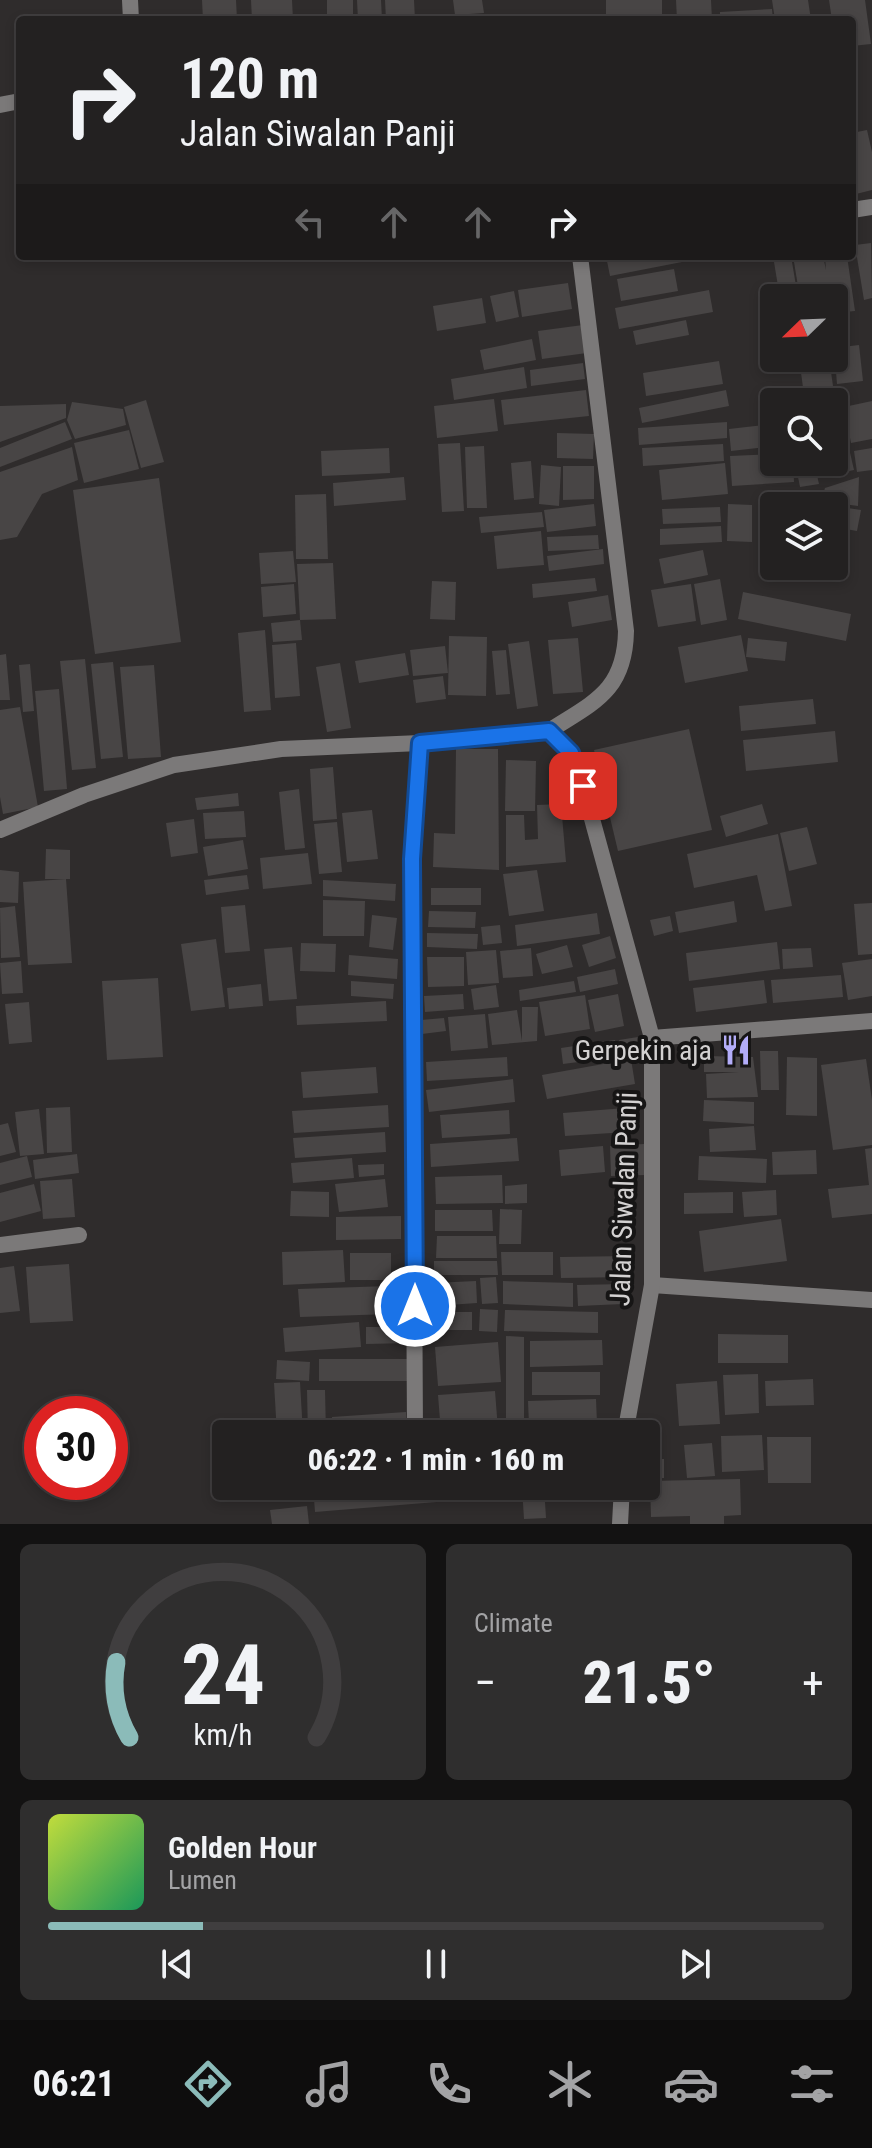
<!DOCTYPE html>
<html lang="en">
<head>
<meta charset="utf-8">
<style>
  body { margin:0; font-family:"Roboto Condensed",sans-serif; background:#2f2e2e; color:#f1f3f6; height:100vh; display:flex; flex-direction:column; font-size:30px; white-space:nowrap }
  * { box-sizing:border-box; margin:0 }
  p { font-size:26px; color:#a3a3a5 }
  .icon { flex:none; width:44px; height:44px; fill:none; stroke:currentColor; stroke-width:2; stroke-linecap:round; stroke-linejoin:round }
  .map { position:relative; height:1524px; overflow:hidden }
  .side { display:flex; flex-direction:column; gap:20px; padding:20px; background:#131212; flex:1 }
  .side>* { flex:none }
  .top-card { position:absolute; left:16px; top:16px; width:840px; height:244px; border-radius:8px; box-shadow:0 4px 12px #0003,0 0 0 2px #403e3f; background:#232121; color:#f1f3f6; overflow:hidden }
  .needle { width:52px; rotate:247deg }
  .buttons { position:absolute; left:760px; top:284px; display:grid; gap:16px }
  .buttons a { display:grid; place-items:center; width:88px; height:88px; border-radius:8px; background:#232121; box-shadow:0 4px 12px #0003,0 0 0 2px #403e3f; font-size:40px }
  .speed { position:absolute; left:24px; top:1396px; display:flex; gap:16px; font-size:40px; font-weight:700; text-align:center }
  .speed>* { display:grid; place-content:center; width:104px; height:104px; border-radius:50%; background:#232121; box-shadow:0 4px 12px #0003,0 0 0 2px #403e3f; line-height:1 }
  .speed .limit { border:12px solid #d22; background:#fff; color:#111 }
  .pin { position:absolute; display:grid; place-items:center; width:68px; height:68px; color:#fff; margin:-34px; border-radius:16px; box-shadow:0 4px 12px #0006 }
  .me { position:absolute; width:88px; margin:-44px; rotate:0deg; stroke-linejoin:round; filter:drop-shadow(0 0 6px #0008) }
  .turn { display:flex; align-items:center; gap:28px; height:168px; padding:0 32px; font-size:36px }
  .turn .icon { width:104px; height:104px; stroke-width:2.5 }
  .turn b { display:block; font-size:56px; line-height:68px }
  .lanes { display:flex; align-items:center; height:76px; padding:0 32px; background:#0003; justify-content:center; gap:40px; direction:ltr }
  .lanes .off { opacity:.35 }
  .big { font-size:60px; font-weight:800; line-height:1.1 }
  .side .card { flex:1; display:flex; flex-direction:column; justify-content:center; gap:12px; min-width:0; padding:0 28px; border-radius:12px; background:#2f2e2e }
  .side .dial { align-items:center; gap:0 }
  .dial svg { height:208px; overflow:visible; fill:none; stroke:#403e3f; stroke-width:7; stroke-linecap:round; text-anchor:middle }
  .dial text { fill:#f1f3f6; stroke:none }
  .song { display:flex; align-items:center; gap:24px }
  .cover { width:96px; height:96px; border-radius:12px; background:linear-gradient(135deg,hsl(70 70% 55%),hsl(150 70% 35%)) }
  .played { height:8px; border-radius:4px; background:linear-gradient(90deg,#8bbbb9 20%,#403e3f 20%) }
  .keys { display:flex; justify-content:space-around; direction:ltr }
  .heat { display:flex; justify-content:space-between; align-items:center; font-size:44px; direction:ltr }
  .side .tiles { flex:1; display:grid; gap:20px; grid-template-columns:1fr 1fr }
  .card:last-child { grid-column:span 2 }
  .trip { position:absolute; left:212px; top:1420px; width:448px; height:80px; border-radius:8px; background:#232121; box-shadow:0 4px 12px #0003,0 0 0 2px #403e3f; font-weight:800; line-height:80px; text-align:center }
  .menu { display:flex; height:128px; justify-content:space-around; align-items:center; background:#0e0d0d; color:#a3a3a5 }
  .menu .icon { width:56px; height:56px }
  .menu .selected { color:#8bbbb9 }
  .menu b { font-size:36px; color:#f1f3f6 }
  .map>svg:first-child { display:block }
  .building { fill:#484545 }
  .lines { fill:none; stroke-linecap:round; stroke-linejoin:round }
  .lane { stroke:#7b7979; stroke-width:16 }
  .street { stroke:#7b7979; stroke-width:16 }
  .route-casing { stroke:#114b97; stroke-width:20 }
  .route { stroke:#1a73e8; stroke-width:14 }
  .labels { text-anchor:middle; stroke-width:8; stroke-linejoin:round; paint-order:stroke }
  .poi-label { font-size:28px; fill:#d3d1d1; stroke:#161515; text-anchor:end }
  .street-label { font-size:28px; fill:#d3d1d1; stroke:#161515 }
</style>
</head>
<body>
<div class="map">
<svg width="872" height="1524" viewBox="0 0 872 1524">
  <rect width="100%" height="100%" fill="#2f2c2c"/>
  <g class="building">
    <path d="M202,0H236L237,20H203Z"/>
    <path d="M251,0H292L293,20H252Z"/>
    <rect x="327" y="0" width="26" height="20"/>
    <path d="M357,0H381L382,20H358Z"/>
    <path d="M385,0H414L415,20H386Z"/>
    <path d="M453,0H482L484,13L455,15Z"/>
    <rect x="606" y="0" width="56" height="20"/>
    <path d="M676,0H711L712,20H677Z"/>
    <path d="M772,0H808L811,20H775Z"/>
    <path d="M829,0H865L871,44L852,46V20H832Z"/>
    <path d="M772,9L773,20H720V12Z"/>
    <path d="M867,130L872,152V190L852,195V133Z"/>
    <path d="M871,243L872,298L864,300L855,245Z"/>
    <path d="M606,256H681L682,262L610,276Z"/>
    <path d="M773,256H791L798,298H780Z"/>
    <path d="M793,256H823L826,270L825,256H847L855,311L834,313V298H800Z"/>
    <path d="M674,269L678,291L621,301L617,279Z"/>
    <path d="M568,283L572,309L522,317L518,290Z"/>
    <path d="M709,290L713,312L619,329L615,308Z"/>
    <path d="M514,291L519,317L496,322L490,296Z"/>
    <path d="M482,298L486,323L437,331L433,306Z"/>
    <path d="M686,320L689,335L636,345L633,331Z"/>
    <path d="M583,325L587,353L542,359L538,331Z"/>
    <path d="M532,339L536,360L484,370L480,350Z"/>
    <path d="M859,345L863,381L837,384L834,348Z"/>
    <path d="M799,358H829L835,400L805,402Z"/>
    <path d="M719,361L723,384L646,396L643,373Z"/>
    <path d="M583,363L585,379L531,386L530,370Z"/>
    <path d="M524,367L527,388L454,400L451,379Z"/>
    <path d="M586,390L589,416L504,425L501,400Z"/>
    <path d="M726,390L729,406L642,423L639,408Z"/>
    <path d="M494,399L498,431L437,438L434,406Z"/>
    <path d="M146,400L164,462L141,468L124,407Z"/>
    <path d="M872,401V439L851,443L844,407Z"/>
    <path d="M72,402L123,409L126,425L75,439L67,420Z"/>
    <path d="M66,404V418L0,442V406Z"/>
    <path d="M840,409L854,470L825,476L822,462H834V410Z"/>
    <path d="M65,422L72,439L0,467V448Z"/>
    <path d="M727,422V438L639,445L638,428Z"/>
    <path d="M774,424V446L731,451L729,429Z"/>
    <path d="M129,430L139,469L84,483L74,443Z"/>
    <path d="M557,433L594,434L593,459L557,458Z"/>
    <path d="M460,443L464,511L442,512L438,444Z"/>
    <path d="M723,444L724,461L643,466L642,448Z"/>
    <path d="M484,446L487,508H467L465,447Z"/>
    <path d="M72,447L78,480L42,494L17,537L0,540V472Z"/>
    <path d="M389,448L390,473L322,476L321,451Z"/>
    <path d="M872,448V470L857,472L854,451Z"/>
    <path d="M774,454V462H793L794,482L732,486L730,456Z"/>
    <path d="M531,461L534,498L514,500L511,463Z"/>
    <path d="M795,462H814L819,484L800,487Z"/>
    <path d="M725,463L728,494L662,500L659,470Z"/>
    <path d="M541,465L561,467L559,506L539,504Z"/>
    <path d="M563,466H594V499L563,500Z"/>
    <path d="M404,477L406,500L334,506L333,483Z"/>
    <path d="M859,477L858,506L821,501L825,488Z"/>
    <path d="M159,478L181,642L95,654L73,490Z"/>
    <path d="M326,494L328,559H296L295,495Z"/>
    <path d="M594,504L596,526L547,532L544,510Z"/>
    <path d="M728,504L752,505V542L727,541Z"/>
    <path d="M834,506L861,510L857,531L834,527Z"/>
    <path d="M720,507L721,522L663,524L662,509Z"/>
    <path d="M542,512L544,527L481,533L479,517Z"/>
    <path d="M721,526L722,542L660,545V529Z"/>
    <path d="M541,531L544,565L497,569L494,536Z"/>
    <path d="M598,535L599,549L548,551L547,537Z"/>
    <path d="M603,549L604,564L549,571L547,556Z"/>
    <path d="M703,550L708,575L664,584L659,559Z"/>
    <path d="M293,551L296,582L261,584L259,553Z"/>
    <path d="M333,563L336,619L300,620L297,564Z"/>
    <path d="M595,578L597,591L533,598L532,584Z"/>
    <path d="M720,579L727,620L701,625L694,584Z"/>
    <path d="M432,581L456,582L455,620L430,619Z"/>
    <path d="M294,584L296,614L263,617L261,587Z"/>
    <path d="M691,584L696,621L658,627L651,590Z"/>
    <path d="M743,592L851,614L846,641L738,619Z"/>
    <path d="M608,595L612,620L572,627L568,602Z"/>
    <path d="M300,620L302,640L273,642L271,623Z"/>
    <path d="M265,630L271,710L244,712L238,633Z"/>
    <path d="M741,635L748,671L685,683L678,647Z"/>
    <path d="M449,636L487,637L486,696L448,695Z"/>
    <path d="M578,638L583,692L553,694L548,640Z"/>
    <path d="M748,638L787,642L785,661L746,657Z"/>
    <path d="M529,641L538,706L517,709L508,644Z"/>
    <path d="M296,643L300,696L275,698L272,645Z"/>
    <path d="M445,646L448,673L413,676L410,650Z"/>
    <path d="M506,650L510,694L496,695L492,651Z"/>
    <path d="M405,653L409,675L359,683L355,661Z"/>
    <path d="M6,654L10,700H0V655Z"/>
    <path d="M85,659L96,768L72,770L60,661Z"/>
    <path d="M113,662L123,757L101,759L91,664Z"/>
    <path d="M340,663L351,728L327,732L316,667Z"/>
    <path d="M30,664L34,711L23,712L19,665Z"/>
    <path d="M154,665L161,757L128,759L120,667Z"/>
    <path d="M443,676L446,699L416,703L413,680Z"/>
    <path d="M59,689L67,789L44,791L35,691Z"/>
    <path d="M813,699L816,724L741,731L739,706Z"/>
    <path d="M20,707L38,807L3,814L0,797V710Z"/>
    <path d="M689,729L712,830L618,851L594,750Z"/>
    <path d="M835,731L838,762L746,771L743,740Z"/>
    <path d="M456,749H498L499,870L433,867L434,833L455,834Z"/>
    <path d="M506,760L536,761L535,811H505Z"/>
    <path d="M333,767L337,819L313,821L310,769Z"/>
    <path d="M299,789L305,848L285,850L279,792Z"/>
    <path d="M238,793L239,806L197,810L195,798Z"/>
    <path d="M561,804L566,862L506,867V815H524L525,840L538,839L537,805Z"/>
    <path d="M762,804L768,824L726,837L720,816Z"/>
    <path d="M372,810L378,859L347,862L342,813Z"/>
    <path d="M244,811L246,837L205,839L203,813Z"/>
    <path d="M194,819L198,853L171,857L166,823Z"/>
    <path d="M337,822L342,872L319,874L314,824Z"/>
    <path d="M807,827L817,864L789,871L780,833Z"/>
    <path d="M778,834L792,906L765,911L757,875L694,888L687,854Z"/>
    <path d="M243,840L248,869L208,876L203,847Z"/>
    <path d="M46,849L70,850V879H45Z"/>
    <path d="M308,853L312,884L263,889L260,858Z"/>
    <path d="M0,870L19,872L18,903L0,902Z"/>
    <path d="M537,870L544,911L509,916L503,874Z"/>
    <path d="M247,875L249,889L206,895L204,880Z"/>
    <path d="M66,879L72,963L28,965L23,882Z"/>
    <path d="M323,880L396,884L395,901L323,896Z"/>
    <rect x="431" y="888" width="50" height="17"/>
    <path d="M323,900L365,901L364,936H323Z"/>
    <path d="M734,901L737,922L679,933L675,912Z"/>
    <path d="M872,903V954L858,955L854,904Z"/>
    <path d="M245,905L250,951L225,953L221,907Z"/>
    <path d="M15,906L20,957L1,958L0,908Z"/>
    <path d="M429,911L476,912L475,928L428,927Z"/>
    <path d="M597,913L600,934L517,946L515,925Z"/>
    <path d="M372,915L397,918L393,950L369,947Z"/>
    <path d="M670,916L673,931L654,936L650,920Z"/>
    <path d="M500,925L502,943L483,945L481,927Z"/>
    <path d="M427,933L478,934L477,949L427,947Z"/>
    <path d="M610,936L616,958L589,967L582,945Z"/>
    <path d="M216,939L225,1007L191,1011L181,944Z"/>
    <path d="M777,942L780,969L689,981L686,953Z"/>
    <path d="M301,943L336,944L335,972L300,971Z"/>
    <path d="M567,945L573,967L542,974L536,954Z"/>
    <path d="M292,947L297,999L269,1001L264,949Z"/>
    <path d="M531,948L533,976L503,978L500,951Z"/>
    <path d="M811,948L813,967L783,969L782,949Z"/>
    <path d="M496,950L499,983L468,985L466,952Z"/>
    <path d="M349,955L398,959L397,979L348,975Z"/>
    <path d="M427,957H464V986L428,987Z"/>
    <path d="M872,959V996L848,1000L842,963Z"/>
    <path d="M21,961L23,993L2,994L0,963Z"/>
    <path d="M615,969L618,984L580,992L577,977Z"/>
    <path d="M841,975L843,997L773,1003L771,980Z"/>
    <path d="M158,978L163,1057L107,1060L102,981Z"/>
    <path d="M764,980L767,1003L696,1012L693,988Z"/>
    <path d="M351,981L394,984L393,999L351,996Z"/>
    <path d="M574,981L576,992L520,1001L519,990Z"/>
    <path d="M261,984L263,1006L229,1009L227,988Z"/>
    <path d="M496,985L499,1007L474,1010L471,989Z"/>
    <path d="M463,994L464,1009L425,1012L424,996Z"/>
    <path d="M618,994L624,1026L595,1032L588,1000Z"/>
    <path d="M585,995L590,1029L545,1036L539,1002Z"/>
    <path d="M386,1001L387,1021L297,1025L296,1006Z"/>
    <path d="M29,1002L32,1042L9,1044L5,1004Z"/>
    <path d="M522,1007H538L537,1041L492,1045L488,1014L517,1010L522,1041Z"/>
    <path d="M485,1014L488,1048L451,1051L448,1017Z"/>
    <path d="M444,1018L446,1031L422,1034L421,1020Z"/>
    <path d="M638,1037L641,1055L621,1057L619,1040Z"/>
    <path d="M615,1040L617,1057L563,1064L561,1048Z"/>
    <path d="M760,1051H778L779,1090H761Z"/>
    <path d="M704,1056L753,1057L758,1097L707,1098L706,1074L739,1072H704Z"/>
    <path d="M507,1057L508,1076L427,1081L426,1062Z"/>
    <path d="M787,1057L817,1058V1116L786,1115Z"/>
    <path d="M631,1059L635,1084L547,1099L542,1075Z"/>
    <path d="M866,1059L872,1100V1145L833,1150L821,1065Z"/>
    <path d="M376,1067L378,1093L303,1098L301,1072Z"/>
    <path d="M513,1079L515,1102L429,1112L426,1090Z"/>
    <path d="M704,1100L754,1102V1124L703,1121Z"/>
    <path d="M388,1105L389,1127L294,1133L292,1111Z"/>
    <path d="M70,1107L72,1152L47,1153L46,1108Z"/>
    <path d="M625,1108L627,1132L565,1136L563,1113Z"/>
    <path d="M39,1109L44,1154L20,1156L15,1112Z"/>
    <path d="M509,1110L510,1134L442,1138L440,1115Z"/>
    <path d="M8,1123L16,1152L0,1156V1125Z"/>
    <path d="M754,1126L756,1150L710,1152L709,1129Z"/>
    <path d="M385,1132L386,1152L295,1158L293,1138Z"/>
    <path d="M517,1138L519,1161L431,1167L430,1144Z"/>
    <path d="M644,1144L646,1175L611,1176L610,1146Z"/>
    <path d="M603,1146L605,1172L561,1176L559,1150Z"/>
    <path d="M872,1148V1214L832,1218L828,1189L869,1185L865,1149Z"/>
    <path d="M816,1150L817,1174L773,1175L772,1152Z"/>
    <path d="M77,1154L79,1173L35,1179L33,1160Z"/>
    <path d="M27,1156L32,1177L0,1185V1163Z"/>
    <path d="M699,1156L767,1159L766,1183L698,1180Z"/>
    <path d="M352,1158L354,1178L293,1183L291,1163Z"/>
    <path d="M384,1164V1175L359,1177L358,1165Z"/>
    <path d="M502,1175L503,1203L436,1204L435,1177Z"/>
    <path d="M72,1179L75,1217L43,1219L40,1181Z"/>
    <path d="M385,1179L388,1207L339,1212L335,1184Z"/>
    <path d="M34,1184L41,1211L0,1222V1193Z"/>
    <path d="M527,1184V1203L505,1204V1186Z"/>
    <path d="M776,1190L777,1215L744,1217L742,1192Z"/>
    <path d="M291,1191L329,1192V1217L290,1216Z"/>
    <path d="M733,1192V1213L684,1214V1193Z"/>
    <path d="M500,1209L522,1210L521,1244H499Z"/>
    <path d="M435,1210H492L493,1231H435Z"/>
    <path d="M401,1216V1239L336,1240V1217Z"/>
    <path d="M781,1219L787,1261L704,1272L699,1231Z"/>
    <path d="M437,1236H496L497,1258H436Z"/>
    <path d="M343,1250L345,1282L283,1285L282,1252Z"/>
    <path d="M501,1252H553V1275H502Z"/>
    <rect x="350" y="1253" width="41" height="27"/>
    <path d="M629,1256V1277L561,1278L560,1257Z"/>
    <path d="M434,1261H497L498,1275H434Z"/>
    <path d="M69,1264L73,1321L30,1323L26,1267Z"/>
    <path d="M14,1266L20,1311L0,1313V1268Z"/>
    <path d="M496,1277L498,1303L482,1304L480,1278Z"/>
    <path d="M394,1278L409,1279L407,1318H393Z"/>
    <path d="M476,1281L477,1303L434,1306L433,1283Z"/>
    <path d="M503,1281L573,1283V1307L503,1304Z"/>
    <path d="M623,1284V1304L578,1306L577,1285Z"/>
    <path d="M389,1286L390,1314L300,1317L298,1289Z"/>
    <path d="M480,1309L498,1310L497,1332L479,1331Z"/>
    <path d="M505,1310L598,1312V1333L504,1331Z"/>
    <rect x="445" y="1312" width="27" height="18"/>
    <path d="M359,1322L361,1347L285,1352L283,1328Z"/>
    <path d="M366,1327H410V1343L366,1344Z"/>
    <path d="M718,1334L788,1335V1363H718Z"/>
    <path d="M506,1336L524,1337V1420L506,1419Z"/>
    <path d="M602,1340L603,1365L530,1367V1341Z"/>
    <path d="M498,1342L501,1382L438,1386L435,1347Z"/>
    <rect x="319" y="1359" width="92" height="22"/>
    <path d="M277,1360L310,1362L309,1381L276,1379Z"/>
    <rect x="532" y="1372" width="68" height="23"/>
    <path d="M758,1374L759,1413L725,1415L723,1375Z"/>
    <path d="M813,1379L814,1405L766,1406L765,1381Z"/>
    <path d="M717,1381L720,1424L679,1426L676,1384Z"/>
    <path d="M300,1382L303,1434H277L274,1383Z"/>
    <path d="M307,1390H325L326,1434H308Z"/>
    <path d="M495,1391L498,1430L441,1433L438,1395Z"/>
    <path d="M596,1399L597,1424L529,1425L528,1401Z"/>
    <path d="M406,1412L407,1434H333L332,1417Z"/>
    <path d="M762,1435L764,1470L722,1472L721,1436Z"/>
    <path d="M767,1437H811V1483H768Z"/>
    <path d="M712,1443L715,1476L687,1478L684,1445Z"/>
    <rect x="646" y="1459" width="18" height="19"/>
    <path d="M740,1479L741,1515L724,1516V1524H690V1516L651,1517L650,1481Z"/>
    <path d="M313,1486H472L473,1499L315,1512Z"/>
    <path d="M544,1487L546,1518L524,1519L522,1488Z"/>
    <path d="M307,1506L309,1524H272L270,1510Z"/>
  </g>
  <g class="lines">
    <path class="lane" d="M652,1285L872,1300"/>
    <g class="street">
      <path d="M130,0L131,20"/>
      <path d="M0,105L20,101"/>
      <path d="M852,210L872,207"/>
      <path d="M549,731C594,702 625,691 626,631L580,256"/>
      <path d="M0,830L84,795L174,765L281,749L420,743L549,731L571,753L583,786L652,1038V1285L625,1434"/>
      <path d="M652,1038L872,1021"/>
      <path d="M0,1245L79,1235"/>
      <path d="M415,1434L412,859L420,743"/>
      <path d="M538,1434L625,1429"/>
      <path d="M620,1524L622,1486"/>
    </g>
  </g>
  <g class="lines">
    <g class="route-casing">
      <path id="route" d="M415,1306L412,859L420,743L549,731L571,753L583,786"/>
    </g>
    <use href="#route" class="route"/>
  </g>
  <defs>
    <g id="restaurant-bare" transform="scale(2.4)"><path d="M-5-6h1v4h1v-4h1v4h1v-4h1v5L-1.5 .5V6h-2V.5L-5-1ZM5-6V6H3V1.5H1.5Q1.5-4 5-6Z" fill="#b3adf9" stroke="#161515" stroke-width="2.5" paint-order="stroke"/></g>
  </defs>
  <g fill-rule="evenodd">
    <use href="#restaurant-bare" x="736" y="1050"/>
  </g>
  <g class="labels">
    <g class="poi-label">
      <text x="712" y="1060">Gerpekin aja</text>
    </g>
    <g class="street-label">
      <text transform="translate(623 1199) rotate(-88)" y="10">Jalan Siwalan Panji</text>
    </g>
  </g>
</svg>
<div class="buttons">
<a><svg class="needle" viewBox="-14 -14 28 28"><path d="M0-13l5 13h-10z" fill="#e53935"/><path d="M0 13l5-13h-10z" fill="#a3a3a5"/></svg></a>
<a><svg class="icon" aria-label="search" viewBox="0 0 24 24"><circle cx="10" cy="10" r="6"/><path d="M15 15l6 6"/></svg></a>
<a><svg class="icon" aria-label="layers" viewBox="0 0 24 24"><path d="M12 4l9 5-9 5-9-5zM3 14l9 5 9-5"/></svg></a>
</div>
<div class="speed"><div class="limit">30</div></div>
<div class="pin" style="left:583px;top:786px;background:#d93025"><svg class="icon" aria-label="arrive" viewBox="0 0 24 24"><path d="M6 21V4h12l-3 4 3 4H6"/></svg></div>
<svg class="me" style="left:415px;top:1306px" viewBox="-20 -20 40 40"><circle r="17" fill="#1a73e8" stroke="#fff" stroke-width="3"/><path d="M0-11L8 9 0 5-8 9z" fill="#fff"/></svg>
<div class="trip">06:22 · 1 min · 160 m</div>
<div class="top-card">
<div class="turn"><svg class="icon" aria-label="right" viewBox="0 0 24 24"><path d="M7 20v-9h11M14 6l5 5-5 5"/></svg><div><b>120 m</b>Jalan Siwalan Panji</div></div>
<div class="lanes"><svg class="icon off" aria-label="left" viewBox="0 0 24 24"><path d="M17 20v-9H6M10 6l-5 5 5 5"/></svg><svg class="icon off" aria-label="ahead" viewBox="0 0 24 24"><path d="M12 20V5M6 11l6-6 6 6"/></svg><svg class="icon off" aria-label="ahead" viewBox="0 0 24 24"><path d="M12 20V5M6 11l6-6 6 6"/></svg><svg class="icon" aria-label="right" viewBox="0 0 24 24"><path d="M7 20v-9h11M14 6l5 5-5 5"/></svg></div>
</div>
</div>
<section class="side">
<div class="tiles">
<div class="card dial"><svg viewBox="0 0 100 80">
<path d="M14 69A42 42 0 1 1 86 69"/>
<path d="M14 69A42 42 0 0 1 9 40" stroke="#8bbbb9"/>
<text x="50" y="56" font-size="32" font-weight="700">24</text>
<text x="50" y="72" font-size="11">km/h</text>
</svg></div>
<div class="card"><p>Climate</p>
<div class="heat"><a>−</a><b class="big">21.5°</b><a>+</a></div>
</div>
<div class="card">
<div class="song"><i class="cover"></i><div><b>Golden Hour</b><p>Lumen</p></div></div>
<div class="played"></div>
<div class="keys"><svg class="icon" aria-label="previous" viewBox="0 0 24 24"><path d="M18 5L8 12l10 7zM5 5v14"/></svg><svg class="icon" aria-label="pause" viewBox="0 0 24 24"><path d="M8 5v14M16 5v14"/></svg><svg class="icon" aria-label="next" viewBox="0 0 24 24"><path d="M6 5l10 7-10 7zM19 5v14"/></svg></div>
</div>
</div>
</section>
<nav class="menu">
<b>06:21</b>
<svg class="icon selected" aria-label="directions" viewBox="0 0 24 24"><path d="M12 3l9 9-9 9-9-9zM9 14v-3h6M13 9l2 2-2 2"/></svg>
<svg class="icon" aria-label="music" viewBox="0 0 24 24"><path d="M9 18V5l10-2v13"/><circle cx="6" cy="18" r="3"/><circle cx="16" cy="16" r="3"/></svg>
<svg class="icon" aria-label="phone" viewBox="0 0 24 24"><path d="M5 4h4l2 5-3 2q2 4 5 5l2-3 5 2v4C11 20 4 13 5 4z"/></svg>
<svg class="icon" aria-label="climate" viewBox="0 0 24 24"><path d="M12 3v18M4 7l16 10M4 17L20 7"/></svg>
<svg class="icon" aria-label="car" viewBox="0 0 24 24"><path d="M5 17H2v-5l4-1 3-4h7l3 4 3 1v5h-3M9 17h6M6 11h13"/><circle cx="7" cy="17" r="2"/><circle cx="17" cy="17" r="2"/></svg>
<svg class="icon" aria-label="filters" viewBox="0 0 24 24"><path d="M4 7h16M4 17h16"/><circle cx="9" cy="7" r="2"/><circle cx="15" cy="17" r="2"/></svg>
</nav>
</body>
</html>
